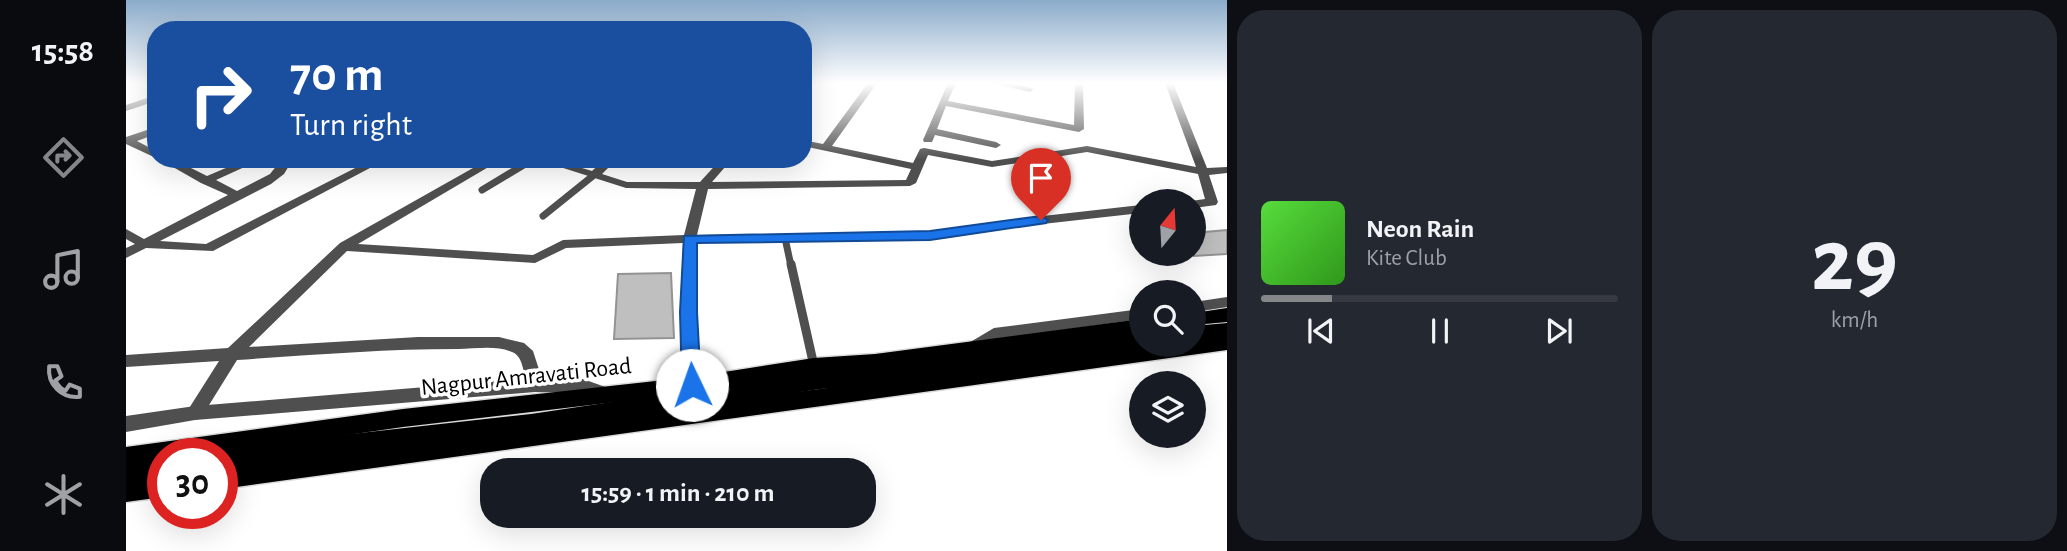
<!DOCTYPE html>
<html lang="en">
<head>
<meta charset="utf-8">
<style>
  body { margin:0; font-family:"Alegreya Sans",sans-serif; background:#242831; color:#f1f3f6; height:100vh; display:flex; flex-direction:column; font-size:26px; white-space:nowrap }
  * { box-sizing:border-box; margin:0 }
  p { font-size:23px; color:#9ea1a6 }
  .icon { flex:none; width:38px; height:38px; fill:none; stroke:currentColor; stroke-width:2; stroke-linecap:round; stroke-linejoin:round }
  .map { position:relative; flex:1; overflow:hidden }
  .sheet { display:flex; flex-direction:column; gap:10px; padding:10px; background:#0d0f14; width:840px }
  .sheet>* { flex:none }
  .guide { position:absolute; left:21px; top:21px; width:665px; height:147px; border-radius:28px; box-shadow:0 7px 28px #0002; background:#1a4fa0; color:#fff; overflow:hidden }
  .needle { width:46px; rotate:18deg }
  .buttons { position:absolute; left:1003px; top:189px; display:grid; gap:14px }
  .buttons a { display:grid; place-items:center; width:77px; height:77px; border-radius:50%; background:#171b24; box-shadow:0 7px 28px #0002; font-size:35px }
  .speed { position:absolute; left:21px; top:438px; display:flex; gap:14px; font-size:35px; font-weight:700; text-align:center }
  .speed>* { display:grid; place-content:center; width:91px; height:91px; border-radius:50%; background:#171b24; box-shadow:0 7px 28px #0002; line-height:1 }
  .speed .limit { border:10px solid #d22; background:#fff; color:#111 }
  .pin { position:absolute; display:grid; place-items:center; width:60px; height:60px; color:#fff; margin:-72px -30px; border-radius:50% 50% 50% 0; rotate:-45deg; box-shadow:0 0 7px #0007 }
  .pin .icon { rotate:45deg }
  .me { position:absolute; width:77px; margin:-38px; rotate:357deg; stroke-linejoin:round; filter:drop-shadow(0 0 5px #0008) }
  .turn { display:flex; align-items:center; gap:24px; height:147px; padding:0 28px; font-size:32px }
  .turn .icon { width:91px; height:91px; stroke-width:2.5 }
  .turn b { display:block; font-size:49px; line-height:60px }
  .sheet .widget { flex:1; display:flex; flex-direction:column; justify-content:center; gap:10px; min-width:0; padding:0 24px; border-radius:28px; background:#242831 }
  .sheet .dial { align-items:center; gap:0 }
  .dial b { font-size:91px; line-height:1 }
  .song { display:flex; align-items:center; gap:21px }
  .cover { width:84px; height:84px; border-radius:10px; background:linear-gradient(135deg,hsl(110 70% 55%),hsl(110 70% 35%)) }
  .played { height:7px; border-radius:4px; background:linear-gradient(90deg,#858687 20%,#363941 20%) }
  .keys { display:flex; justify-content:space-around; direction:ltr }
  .sheet .tiles { flex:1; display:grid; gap:10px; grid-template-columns:repeat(2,1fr) }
  .trip { position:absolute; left:354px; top:458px; width:396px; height:70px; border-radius:28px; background:#171b24; box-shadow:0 7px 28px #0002; font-weight:700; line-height:70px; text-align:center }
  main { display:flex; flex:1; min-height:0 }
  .tabs { display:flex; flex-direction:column; width:126px; justify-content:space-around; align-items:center; background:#090b0e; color:#9ea1a6 }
  .tabs .icon { width:49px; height:49px }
  .tabs .selected { color:#858687 }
  .tabs b { font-size:32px; color:#f1f3f6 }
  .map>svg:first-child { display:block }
  .building { fill:#bfbfbf; stroke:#939393; stroke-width:2 }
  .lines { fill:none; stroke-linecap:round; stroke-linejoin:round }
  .primary-casing { stroke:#dbdbdb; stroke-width:3 }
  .trunk-casing { stroke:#dbdbdb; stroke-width:4 }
  .service-far2 { stroke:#4f4f4f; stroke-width:5 }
  .service-far1 { stroke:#4f4f4f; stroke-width:7 }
  .service { stroke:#4f4f4f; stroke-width:9 }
  .minor { fill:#4f4f4f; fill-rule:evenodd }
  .tertiary { fill:#4f4f4f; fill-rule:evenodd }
  .primary { fill:#000; fill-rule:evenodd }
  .trunk { fill:#000; fill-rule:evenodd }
  .route { fill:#1a73e8; stroke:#114b97; stroke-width:2 }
  .labels { text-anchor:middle; stroke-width:7; stroke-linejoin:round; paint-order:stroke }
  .near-street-label { font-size:24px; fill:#000; stroke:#fff }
</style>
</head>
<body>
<main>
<nav class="tabs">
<b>15:58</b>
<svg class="icon selected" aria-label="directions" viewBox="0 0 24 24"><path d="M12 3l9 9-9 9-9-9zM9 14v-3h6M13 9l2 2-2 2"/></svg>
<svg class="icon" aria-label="music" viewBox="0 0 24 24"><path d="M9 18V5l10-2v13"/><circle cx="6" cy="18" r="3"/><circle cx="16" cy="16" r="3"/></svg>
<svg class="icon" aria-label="phone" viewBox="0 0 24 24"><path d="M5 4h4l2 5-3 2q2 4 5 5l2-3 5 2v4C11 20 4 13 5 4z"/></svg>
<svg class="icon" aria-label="climate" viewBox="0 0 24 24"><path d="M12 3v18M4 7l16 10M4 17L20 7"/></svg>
</nav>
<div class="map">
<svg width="1101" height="551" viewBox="0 0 1101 551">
  <rect width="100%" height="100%" fill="#fff"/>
  <g class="building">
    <path d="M1101,230V254L1068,256V233Z"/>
    <path d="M545,273L548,338L488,339L492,274Z"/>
  </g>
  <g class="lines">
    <g class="primary-casing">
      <g id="primary">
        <path d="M1101,308V322L1068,325V313Z"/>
        <path d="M1015,319V333L749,370L688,374L566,393L277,427L96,453H37V462L0,467V447L277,409L566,377L688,358L749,354Z"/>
        <path d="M1101,336V350L96,489V467L1032,345H1068V340Z"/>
        <path d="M37,475V497L0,502V480Z"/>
      </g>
    </g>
    <g class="trunk-casing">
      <g id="trunk">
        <path d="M1101,323V339L1068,342V326Z"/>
        <path d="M1015,332V345H1023L1015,348L757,385L694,389L405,434L189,460L96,475V453H91L189,438L405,414L694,371L757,367Z"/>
        <path d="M37,459V483L0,488V464Z"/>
      </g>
    </g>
    <path class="service-far2" d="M398,165L408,159"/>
    <g class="service-far1">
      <path d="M356,190L401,163"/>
      <path d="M417,216L468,175"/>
      <path d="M659,238L665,266"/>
    </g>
    <path class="service" d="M665,264L688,366"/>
    <g class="minor">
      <path d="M742,83H751L706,146L787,163L794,149L798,148L866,161L961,146L1070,167L1039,83H1047L1081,168L1101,167V173L1083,175L1092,202L1090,205L1068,208V201H1065L1079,199L1072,174L961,152L866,167L802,155L790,183L784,186L582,189L571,235L804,232L890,219L1015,205V213L890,227L804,240L570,243V312L575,385L572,390L566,392L560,390L557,385L554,312L557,243L440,248L409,263L221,251L123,347L292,337H373L398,343L407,351L418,385L415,390L409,392L403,390C397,378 399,357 386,352C371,345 348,349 332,349C258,349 185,355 111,360L75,418L69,420L63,418L60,413L93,361L0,367V355L102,348L214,243L363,159H376L232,244L407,255L437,240L558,235L570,189L500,188L409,159H426L466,171L479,159H491L476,174L501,182H574L595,159H606L586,182L780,180L785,169L677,146V140L697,144Z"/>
      <path d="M822,83H830L822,101L948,125L949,83H957L958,129L953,132L820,106L811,129L870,142L875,145L870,148L809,135L806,142H798L797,140Z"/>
      <path d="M865,83H886L908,89L904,92Z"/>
      <path d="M30,95V101L0,111V105Z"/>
      <path d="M30,127V134L11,141L30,151V158L0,144V137Z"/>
      <path d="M33,159H47L81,176L121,159H136L90,180L111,191L144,174L156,159H167L158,174L145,184L34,241L80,244L247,159H261L87,251L20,248L0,258V248L9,244L0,239V229L18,239L102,195L75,183Z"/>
    </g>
    <g class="tertiary">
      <path d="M1101,297V307L1068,312V302Z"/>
      <path d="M1015,309V319L872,339L847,354L841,352L839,348L841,344L868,328Z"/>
      <path d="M409,378L457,379L485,389L488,394L485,399L479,401L456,393L409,392L69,420L0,432V416L69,406Z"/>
    </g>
    <use href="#primary" class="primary"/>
    <use href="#trunk" class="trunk"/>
  </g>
  <linearGradient id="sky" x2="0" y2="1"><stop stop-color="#8aabca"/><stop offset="0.52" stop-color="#fff"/><stop offset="1" stop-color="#fff" stop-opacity="0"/></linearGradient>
  <rect width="1101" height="160" fill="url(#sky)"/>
  <path class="route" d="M915,216L922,220L920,223L804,240L571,243V312L575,385L573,391L566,393L559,391L556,385L554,312L558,236L804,231Z"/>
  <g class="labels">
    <g class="near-street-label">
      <text transform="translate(400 376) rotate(-6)" y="8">Nagpur Amravati Road</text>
    </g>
  </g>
</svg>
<div class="buttons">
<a><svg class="needle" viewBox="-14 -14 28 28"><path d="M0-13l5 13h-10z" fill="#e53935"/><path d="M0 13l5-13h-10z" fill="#9ea1a6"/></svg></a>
<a><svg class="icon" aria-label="search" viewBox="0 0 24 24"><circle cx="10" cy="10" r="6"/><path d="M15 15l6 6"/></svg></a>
<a><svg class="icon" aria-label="layers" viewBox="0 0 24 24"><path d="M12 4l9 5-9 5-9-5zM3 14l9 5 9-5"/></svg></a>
</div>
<div class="speed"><div class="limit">30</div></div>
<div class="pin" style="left:915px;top:220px;background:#d93025"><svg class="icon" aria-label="arrive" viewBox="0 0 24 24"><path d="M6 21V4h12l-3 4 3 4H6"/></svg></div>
<svg class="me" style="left:566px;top:385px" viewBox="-20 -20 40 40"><circle r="19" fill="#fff"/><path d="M0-13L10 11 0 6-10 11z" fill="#1a73e8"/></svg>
<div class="trip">15:59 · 1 min · 210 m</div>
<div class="guide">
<div class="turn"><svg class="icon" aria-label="right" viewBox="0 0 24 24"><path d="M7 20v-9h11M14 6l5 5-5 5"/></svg><div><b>70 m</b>Turn right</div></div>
</div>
</div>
<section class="sheet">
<div class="tiles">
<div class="widget">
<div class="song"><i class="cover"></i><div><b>Neon Rain</b><p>Kite Club</p></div></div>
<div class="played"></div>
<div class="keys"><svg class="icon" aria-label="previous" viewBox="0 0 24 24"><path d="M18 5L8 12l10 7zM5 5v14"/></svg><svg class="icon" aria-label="pause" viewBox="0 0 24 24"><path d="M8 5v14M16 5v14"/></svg><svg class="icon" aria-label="next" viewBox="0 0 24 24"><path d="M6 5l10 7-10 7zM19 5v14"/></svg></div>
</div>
<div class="widget dial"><b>29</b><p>km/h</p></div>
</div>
</section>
</main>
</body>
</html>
